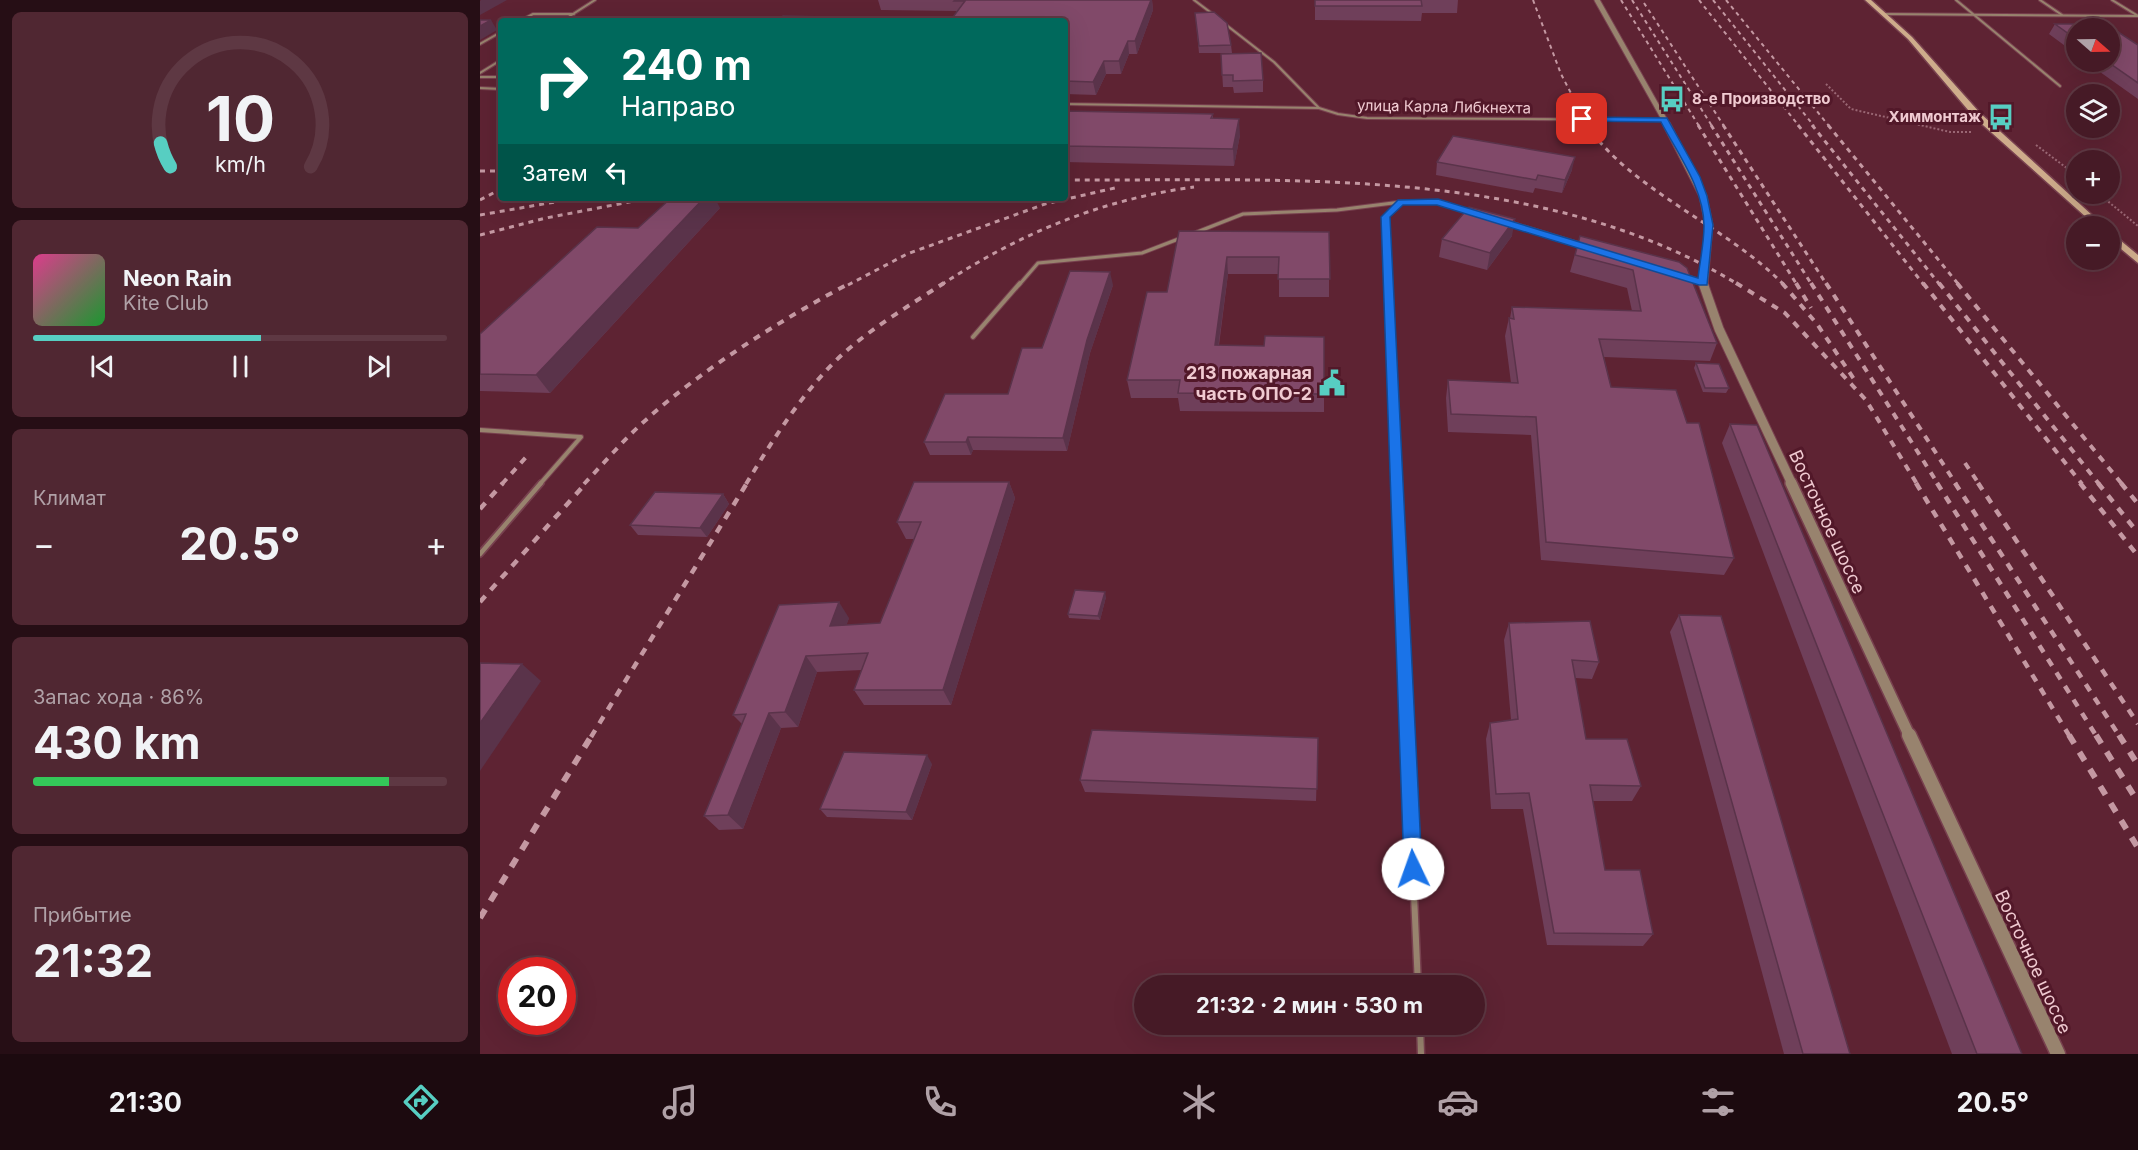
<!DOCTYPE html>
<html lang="ru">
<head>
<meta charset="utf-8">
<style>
  body { margin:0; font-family:Inter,sans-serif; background:#502732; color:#f1f3f6; height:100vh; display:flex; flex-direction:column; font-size:22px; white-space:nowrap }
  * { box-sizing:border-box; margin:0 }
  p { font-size:20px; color:#b0a1a7 }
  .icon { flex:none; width:33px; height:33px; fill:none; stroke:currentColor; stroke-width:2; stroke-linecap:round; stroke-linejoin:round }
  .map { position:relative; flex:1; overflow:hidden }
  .panel { display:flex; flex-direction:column; gap:12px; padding:12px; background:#260e15; width:480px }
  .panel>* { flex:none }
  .guide { position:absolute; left:18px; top:18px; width:570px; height:183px; border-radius:6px; box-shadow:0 6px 24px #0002,0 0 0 2px #5e3843; background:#00695c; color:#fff; overflow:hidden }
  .needle { width:39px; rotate:110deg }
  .fabs { position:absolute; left:1586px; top:18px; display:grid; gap:12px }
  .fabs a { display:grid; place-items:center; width:54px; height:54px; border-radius:50%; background:#461a26; box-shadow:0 6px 24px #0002,0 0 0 2px #5e3843; font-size:30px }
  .speed { position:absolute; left:18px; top:957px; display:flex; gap:12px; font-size:30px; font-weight:700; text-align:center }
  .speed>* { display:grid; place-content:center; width:78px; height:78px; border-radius:50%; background:#461a26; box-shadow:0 6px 24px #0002,0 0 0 2px #5e3843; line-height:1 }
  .speed .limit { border:9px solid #d22; background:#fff; color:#111 }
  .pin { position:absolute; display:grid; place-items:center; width:51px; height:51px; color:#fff; margin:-26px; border-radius:12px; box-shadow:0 3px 9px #0006 }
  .me { position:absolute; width:66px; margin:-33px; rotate:357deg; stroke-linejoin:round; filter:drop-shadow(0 0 4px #0008) }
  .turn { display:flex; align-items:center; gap:21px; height:126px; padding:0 24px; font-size:27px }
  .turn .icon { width:78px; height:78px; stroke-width:2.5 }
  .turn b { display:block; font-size:42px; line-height:51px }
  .then { display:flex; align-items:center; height:57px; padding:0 24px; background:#0003; gap:12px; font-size:22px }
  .big { font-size:45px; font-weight:700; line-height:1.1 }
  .panel .card { flex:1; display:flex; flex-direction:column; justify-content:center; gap:9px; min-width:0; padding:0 21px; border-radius:9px; background:#502732 }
  .panel .dial { align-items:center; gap:0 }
  .dial svg { height:156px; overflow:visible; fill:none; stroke:#5e3843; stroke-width:7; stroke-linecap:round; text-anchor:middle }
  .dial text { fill:#f1f3f6; stroke:none }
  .song { display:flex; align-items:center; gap:18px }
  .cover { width:72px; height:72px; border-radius:9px; background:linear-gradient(135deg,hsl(330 70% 55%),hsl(130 70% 35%)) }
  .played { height:6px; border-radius:3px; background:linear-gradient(90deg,#57cec2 55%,#5e3843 55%) }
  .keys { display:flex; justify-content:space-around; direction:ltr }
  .heat { display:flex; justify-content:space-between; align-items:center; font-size:33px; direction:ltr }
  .charge { height:9px; border-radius:4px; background:linear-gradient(90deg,#34c759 86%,#5e3843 0) }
  .trip { position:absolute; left:654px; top:975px; width:351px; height:60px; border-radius:30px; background:#461a26; box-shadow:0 6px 24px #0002,0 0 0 2px #5e3843; font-weight:700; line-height:60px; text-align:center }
  .tab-bar { display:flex; height:96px; justify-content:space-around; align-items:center; background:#1c0a0f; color:#b0a1a7 }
  .tab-bar .icon { width:42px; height:42px }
  .tab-bar .selected { color:#57cec2 }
  .tab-bar b { font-size:27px; color:#f1f3f6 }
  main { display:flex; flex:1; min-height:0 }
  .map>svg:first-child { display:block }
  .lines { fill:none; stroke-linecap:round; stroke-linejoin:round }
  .service-far4-casing { stroke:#78414f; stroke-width:4 }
  .service-far3-casing { stroke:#78414f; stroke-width:5 }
  .service-far2-casing { stroke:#78414f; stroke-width:6 }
  .service-far1-casing { stroke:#78414f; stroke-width:8 }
  .service-casing { stroke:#78414f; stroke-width:9 }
  .tertiary-far4-casing { stroke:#78414f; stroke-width:7 }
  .tertiary-far3-casing { stroke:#78414f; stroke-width:9 }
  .tertiary-far2-casing { stroke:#78414f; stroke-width:11 }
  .tertiary-far1-casing { stroke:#78414f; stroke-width:14 }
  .tertiary-casing { stroke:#78414f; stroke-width:17 }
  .secondary-casing { stroke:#78414f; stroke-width:3 }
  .path { stroke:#9a6774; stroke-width:2; stroke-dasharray:2 2; stroke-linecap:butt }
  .service-far4 { stroke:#98836e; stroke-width:2 }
  .service-far3 { stroke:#98836e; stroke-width:3 }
  .service-far2 { stroke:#98836e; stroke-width:4 }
  .service-far1 { stroke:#98836e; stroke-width:4.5 }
  .service { stroke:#98836e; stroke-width:6 }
  .tertiary-far4 { stroke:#98836e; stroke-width:5 }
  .tertiary-far3 { stroke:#98836e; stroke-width:7 }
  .tertiary-far2 { stroke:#98836e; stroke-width:9 }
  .tertiary-far1 { stroke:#98836e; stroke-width:11 }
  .tertiary { stroke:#98836e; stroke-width:14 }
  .secondary { fill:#ceac8b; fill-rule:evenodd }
  .rail-far4 { stroke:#c498a2; stroke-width:2; stroke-dasharray:4 4; stroke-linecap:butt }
  .rail-far3 { stroke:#c498a2; stroke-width:3; stroke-dasharray:5 5; stroke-linecap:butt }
  .rail-far2 { stroke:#c498a2; stroke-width:4; stroke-dasharray:7 7; stroke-linecap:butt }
  .rail-far1 { stroke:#c498a2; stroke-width:4.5; stroke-dasharray:8 8; stroke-linecap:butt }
  .rail { stroke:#c498a2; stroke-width:6; stroke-dasharray:10 10; stroke-linecap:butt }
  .wall { fill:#6f3f5a }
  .shaded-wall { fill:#5a334a }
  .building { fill:#814969; stroke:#5a334a; stroke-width:1.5 }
  .route { fill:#1a73e8; stroke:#114b97; stroke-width:1.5 }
  .labels { text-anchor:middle; stroke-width:6; stroke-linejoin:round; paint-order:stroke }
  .far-poi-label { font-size:15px; font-weight:bold; fill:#f0cad1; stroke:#521829; text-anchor:start }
  .far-street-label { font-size:15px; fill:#f0cad1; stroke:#521829 }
  .poi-label { font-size:18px; font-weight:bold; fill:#f0cad1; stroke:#521829; text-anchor:end }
  .street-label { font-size:18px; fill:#f0cad1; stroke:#521829 }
</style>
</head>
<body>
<main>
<section class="panel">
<div class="card dial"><svg viewBox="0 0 100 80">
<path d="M14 69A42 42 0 1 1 86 69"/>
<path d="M14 69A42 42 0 0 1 9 57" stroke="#57cec2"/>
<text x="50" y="56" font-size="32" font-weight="700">10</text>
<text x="50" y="72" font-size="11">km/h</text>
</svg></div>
<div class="card">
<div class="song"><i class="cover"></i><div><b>Neon Rain</b><p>Kite Club</p></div></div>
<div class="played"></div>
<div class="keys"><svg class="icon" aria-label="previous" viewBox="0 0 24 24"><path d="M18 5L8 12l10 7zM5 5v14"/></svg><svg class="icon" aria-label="pause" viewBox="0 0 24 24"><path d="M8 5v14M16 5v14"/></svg><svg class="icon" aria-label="next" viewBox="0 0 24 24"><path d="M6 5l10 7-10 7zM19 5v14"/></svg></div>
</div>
<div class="card"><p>Климат</p>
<div class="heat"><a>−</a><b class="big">20.5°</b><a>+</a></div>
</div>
<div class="card"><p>Запас хода · 86%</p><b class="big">430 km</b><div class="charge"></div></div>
<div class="card"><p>Прибытие</p><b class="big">21:32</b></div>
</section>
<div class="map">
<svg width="1658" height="1054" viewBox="0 0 1658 1054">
  <rect width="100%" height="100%" fill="#5e2333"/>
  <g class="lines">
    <g class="service-far4-casing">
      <g id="service-far4">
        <path d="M714,0L734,15"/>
        <path d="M1476,0L1580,86"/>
        <path d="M1560,0L1582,15"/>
        <path d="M1632,0L1658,16"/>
        <path d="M1403,14L1658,16"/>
        <path d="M40,21L53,14H94"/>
        <path d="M82,21L115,0"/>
        <path d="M745,24L794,62L839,108L858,114L887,118L1184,120"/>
        <path d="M0,44L21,32"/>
        <path d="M0,73L21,60"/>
        <path d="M0,77H21"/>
        <path d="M0,88L21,89"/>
        <path d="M585,104L839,108"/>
      </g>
    </g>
    <g class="service-far3-casing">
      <g id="service-far3">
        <path d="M1031,223L1103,245"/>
        <path d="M712,234L763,214L857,210L921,202"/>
        <path d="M1206,276L1223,282"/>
        <path d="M539,285L558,263L662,253L701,238"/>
        <path d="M908,285L905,217L921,202H958L991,212"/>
      </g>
    </g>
    <g class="service-far2-casing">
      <g id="service-far2">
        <path d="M908,283L916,484"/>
        <path d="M493,337L540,283"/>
        <path d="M0,430L101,437L60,484"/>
      </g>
    </g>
    <g class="service-far1-casing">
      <g id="service-far1">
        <path d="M916,483L927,737"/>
        <path d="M0,554L61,483"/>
      </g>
    </g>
    <g class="service-casing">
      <g id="service">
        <path d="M927,735L938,986"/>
        <path d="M940,1024L941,1054"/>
      </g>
    </g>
    <g class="tertiary-far4-casing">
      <path id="tertiary-far4" d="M1117,0L1188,126"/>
    </g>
    <g class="tertiary-far3-casing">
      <path id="tertiary-far3" d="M1187,125L1223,196L1229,225L1224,285"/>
    </g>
    <g class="tertiary-far2-casing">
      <path id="tertiary-far2" d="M1223,283L1239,329L1312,484"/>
    </g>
    <g class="tertiary-far1-casing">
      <path id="tertiary-far1" d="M1311,483L1430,737"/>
    </g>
    <g class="tertiary-casing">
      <path id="tertiary" d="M1429,735L1578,1054"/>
    </g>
    <g class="secondary-casing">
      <g id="secondary">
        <path d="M1385,0H1391L1432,37L1500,113L1624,226H1616L1494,117L1428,39Z"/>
        <path d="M1629,231L1658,255V263L1629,239Z"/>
      </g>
    </g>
    <g class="path">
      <path d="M1346,84L1371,109L1470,132H1491"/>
      <path d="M1556,145L1596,175"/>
      <path d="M1619,194L1658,226"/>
    </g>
    <use href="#service-far4" class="service-far4"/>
    <use href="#service-far3" class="service-far3"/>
    <use href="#service-far2" class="service-far2"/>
    <use href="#service-far1" class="service-far1"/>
    <use href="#service" class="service"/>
    <use href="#tertiary-far4" class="tertiary-far4"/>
    <use href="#tertiary-far3" class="tertiary-far3"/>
    <use href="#tertiary-far2" class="tertiary-far2"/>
    <use href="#tertiary-far1" class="tertiary-far1"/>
    <use href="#tertiary" class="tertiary"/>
    <use href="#secondary" class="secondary"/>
    <g class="rail-far4">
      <path d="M1053,0L1081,74L1108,126"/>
      <path d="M1141,0L1219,126"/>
      <path d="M1152,0L1232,126"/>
      <path d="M1219,0L1319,126"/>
      <path d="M1233,0L1334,126"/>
      <path d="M1246,0L1349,126"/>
      <path d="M1164,3L1244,126"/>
      <path d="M420,21L423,18"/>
    </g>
    <g class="rail-far3">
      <path d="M1107,125C1150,190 1247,226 1304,285"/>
      <path d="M1218,125L1317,285"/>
      <path d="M1231,125L1332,285"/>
      <path d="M1243,125L1347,285"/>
      <path d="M1318,125L1444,285"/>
      <path d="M1332,125L1460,285"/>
      <path d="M1348,125L1479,285"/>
      <path d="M0,171H21"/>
      <path d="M585,180C807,181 1062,164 1259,285"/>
      <path d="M0,200L21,189"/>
      <path d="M0,215L98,198"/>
      <path d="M0,235L66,218L170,198"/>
      <path d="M368,285L427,254L565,204L639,187"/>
      <path d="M461,285C541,233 620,200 714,187"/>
    </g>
    <g class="rail-far2">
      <path d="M1256,283L1305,313L1386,400L1437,484"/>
      <path d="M1302,283L1337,324L1374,379"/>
      <path d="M1316,283L1331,308"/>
      <path d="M1331,283L1458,484"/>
      <path d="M1346,283L1476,484"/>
      <path d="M1443,283L1602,484"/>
      <path d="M1459,283L1619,484"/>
      <path d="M1477,283L1642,484"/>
      <path d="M1485,463L1499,484"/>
      <path d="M22,484L48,455"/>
      <path d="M104,484C125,462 145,438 168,418C224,368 304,318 370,283"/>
      <path d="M266,484C294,438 325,388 365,352C392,328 433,303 464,283"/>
    </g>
    <g class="rail-far1">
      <path d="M1436,483L1590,737"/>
      <path d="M1457,483L1617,737"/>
      <path d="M1475,483L1640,737"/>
      <path d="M1498,483L1658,724"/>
      <path d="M1600,483L1658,556"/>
      <path d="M1618,483L1658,533"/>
      <path d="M1641,483L1658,504"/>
      <path d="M0,509L23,483"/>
      <path d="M0,602L106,483"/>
      <path d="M111,737L267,483"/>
    </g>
    <g class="rail">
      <path d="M1589,735L1658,848"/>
      <path d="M1616,735L1658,802"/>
      <path d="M1639,735L1658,765"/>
      <path d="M0,918L112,735"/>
    </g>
  </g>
  <g class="wall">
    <path d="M398,0H672L673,10L657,54H649L641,74H626L616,95L585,94V21L477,12L476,11L401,10Z"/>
    <path d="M835,0H978L977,13H942L941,21L835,20Z"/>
    <path d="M715,13L751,45L752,53H719Z"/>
    <path d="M1575,24H1626L1658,45V99L1606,62H1629V28H1596V54L1569,34Z"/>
    <path d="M741,54L783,80V92L754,93L753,87H743Z"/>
    <path d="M585,111L733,114V118L760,135L754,166L585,162Z"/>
    <path d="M957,162L1092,170L1082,193L1055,188L1053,193L956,175Z"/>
    <path d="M240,208L70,393L0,391V334L158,228Z"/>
    <path d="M699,231L849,232V297H799V274H748L739,345L784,346L844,337V412L700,411L698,398H651L647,380L687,292Z"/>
    <path d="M1032,236L1007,270L959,257L962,239Z"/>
    <path d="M1100,236L1199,262L1237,343L1230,361L1124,357L1131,387L1254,558L1244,575L1061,560L1051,435L968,432L966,398L968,380L1031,383L1025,336L1029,318H1030L1032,307L1152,311L1147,288L1090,272Z"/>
    <path d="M633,285L610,353L587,451L493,450L491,455H450L444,442L528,394L562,348Z"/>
    <path d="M1216,363L1249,388L1246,393L1223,392L1214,368Z"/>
    <path d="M1250,424L1542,1054H1472L1242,443Z"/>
    <path d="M529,482L535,498L471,705H384L374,690L382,670L337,672L318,727L301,728L263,829L239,830L224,816L262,724L253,715L369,618L366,625L400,623L434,539H426L417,522Z"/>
    <path d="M243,494L249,504L227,537L158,535L150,525Z"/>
    <path d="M626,597L620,620L589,618L588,614Z"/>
    <path d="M1199,615L1370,1054H1304L1190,632Z"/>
    <path d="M1029,623L1119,662L1112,679L1095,678L1106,739L1161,786L1152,801H1113L1125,870L1173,934L1163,946L1067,945L1043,809H1011L1006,739L1010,723L1031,720L1024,640Z"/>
    <path d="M838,738L836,801L605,792L600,780Z"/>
    <path d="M452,764L432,820L347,817L340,809Z"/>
  </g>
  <g class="shaded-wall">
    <path d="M1,0H27L0,15V1Z"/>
    <path d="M671,0H672L673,10L657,54L655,41Z"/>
    <path d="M11,20L17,30L0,40V26Z"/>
    <path d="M648,41L649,54L641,74L639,61Z"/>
    <path d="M624,61L626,74L616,95L613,82Z"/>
    <path d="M759,119L760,135L754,166L753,149Z"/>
    <path d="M1095,157L1092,170L1082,193L1085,180Z"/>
    <path d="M224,198H235L240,208L70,393L56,375Z"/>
    <path d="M1035,219L1032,236L1007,270L1010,253Z"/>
    <path d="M747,257L748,274L736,363L735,345Z"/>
    <path d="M630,272L633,285L610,353L587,451L583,438L607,340Z"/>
    <path d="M488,437L493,450L491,455L486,442Z"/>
    <path d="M529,482L535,498L471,705L463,690Z"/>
    <path d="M243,494L249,504L227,537L220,528Z"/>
    <path d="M625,592L626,597L620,620L618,616Z"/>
    <path d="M359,602L369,618L361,642L350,626Z"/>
    <path d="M326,656L337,672L318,727L305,712Z"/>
    <path d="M42,664L61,681L0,771V723Z"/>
    <path d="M289,713L301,728L263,829L248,815Z"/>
    <path d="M447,755L452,764L432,820L426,812Z"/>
  </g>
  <g class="building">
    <path d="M475,0H671L655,41H648L639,61H624L613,82L585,81V21H470L485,1H474Z"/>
    <path d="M835,0H941L942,6H835Z"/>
    <path d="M734,12L747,23L751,45L719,46L715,13Z"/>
    <path d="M303,16L389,18L386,21H297Z"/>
    <path d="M0,20H11L0,26Z"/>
    <path d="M1575,24H1626L1658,45V83L1628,62H1629V28H1596V39Z"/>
    <path d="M781,53L783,80L753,81V75H742L741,54Z"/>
    <path d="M585,111L733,114L731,118L759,119L753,149L585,146Z"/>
    <path d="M973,136L1095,157L1085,180L1058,175L1056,180L957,162Z"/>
    <path d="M191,198H224L56,375L0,374V334L117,227L158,228Z"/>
    <path d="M989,207L1035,219L1010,253L962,239Z"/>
    <path d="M699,231L849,232L850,279H798L799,257H747L735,345L784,346L785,336L844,337V394L698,393L700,380H647L667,292H687Z"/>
    <path d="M1100,236L1199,262L1207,268L1237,343L1119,339L1131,387L1196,390L1207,423H1219L1254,558L1066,542L1056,417L971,414L968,380L1038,383L1029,318L1034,319L1032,307L1161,311L1153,270L1095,255Z"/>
    <path d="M590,271L630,272L607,340L583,438L488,437L486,442H444L465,394H528L542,348H562Z"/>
    <path d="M1216,363L1239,364L1249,388H1225Z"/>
    <path d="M1250,424L1277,425L1542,1054H1497Z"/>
    <path d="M434,482H529L463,690H374L388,653L326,656L305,712L289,713L248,815L224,816L266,714L253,715L299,605L359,602L350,626L400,623L441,522H417Z"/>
    <path d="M175,492L243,494L220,528L150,525Z"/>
    <path d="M595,590L625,592L618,616L588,614Z"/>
    <path d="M1199,615L1241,616L1370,1054H1323Z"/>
    <path d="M1110,621L1119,662L1092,660L1106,739H1147L1161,786L1110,785L1125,870H1160L1173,934L1074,933L1049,793L1016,794L1010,723L1038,719L1029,623Z"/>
    <path d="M0,663L42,664L0,723Z"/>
    <path d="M612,730L838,738L837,789L600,780Z"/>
    <path d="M364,752L447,755L426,812L340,809Z"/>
  </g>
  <path class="route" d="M1102,117L1187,118L1220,177L1227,196L1233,225L1227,285H1219L957,205H923L910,217L942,869L940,876L933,878L927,876L924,869L901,217L918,200L958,199L1218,278C1220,261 1224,243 1224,226C1224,189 1198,154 1181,122L1099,121L1098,119Z"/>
  <defs>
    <g id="bus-bare" transform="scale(2.07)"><path d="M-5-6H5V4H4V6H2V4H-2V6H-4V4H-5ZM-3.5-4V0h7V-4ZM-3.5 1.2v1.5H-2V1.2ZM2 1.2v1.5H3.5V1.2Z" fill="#57cec2" stroke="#521829" stroke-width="2.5" paint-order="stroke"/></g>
    <g id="civic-bare" transform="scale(2.07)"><path d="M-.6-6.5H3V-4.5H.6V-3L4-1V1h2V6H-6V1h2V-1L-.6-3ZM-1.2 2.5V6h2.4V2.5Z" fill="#57cec2" stroke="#521829" stroke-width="2.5" paint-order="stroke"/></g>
  </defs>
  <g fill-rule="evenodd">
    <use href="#bus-bare" x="1192" y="99"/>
    <use href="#bus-bare" x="1521" y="117"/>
    <use href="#civic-bare" x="852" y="383"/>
  </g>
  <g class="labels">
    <g class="far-poi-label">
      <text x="1212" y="104">8-е Производство</text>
      <text x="1501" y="122" text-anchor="end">Химмонтаж</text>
    </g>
    <g class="far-street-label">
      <text transform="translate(964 107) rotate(1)" y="5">улица Карла Либкнехта</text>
    </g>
    <g class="poi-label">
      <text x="832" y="379">213 пожарная<tspan x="832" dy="21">часть ОПО-2</tspan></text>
    </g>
    <g class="street-label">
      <text transform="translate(1347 522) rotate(65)" y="6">Восточное шоссе</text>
      <text transform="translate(1553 962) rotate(65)" y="6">Восточное шоссе</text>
    </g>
  </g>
</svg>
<div class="fabs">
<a><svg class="needle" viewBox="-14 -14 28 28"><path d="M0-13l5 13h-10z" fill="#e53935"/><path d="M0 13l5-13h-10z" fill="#b0a1a7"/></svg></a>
<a><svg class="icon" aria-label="layers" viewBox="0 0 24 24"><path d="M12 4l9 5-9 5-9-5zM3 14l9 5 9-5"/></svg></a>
<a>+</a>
<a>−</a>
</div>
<div class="speed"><div class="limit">20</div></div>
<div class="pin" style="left:1102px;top:119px;background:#d93025"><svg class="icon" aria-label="arrive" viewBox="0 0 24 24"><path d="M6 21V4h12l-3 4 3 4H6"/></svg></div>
<svg class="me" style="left:933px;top:869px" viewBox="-20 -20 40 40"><circle r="19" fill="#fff"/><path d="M0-13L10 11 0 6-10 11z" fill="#1a73e8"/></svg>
<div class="trip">21:32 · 2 мин · 530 m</div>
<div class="guide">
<div class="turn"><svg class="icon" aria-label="right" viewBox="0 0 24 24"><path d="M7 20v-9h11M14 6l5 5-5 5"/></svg><div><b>240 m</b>Направо</div></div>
<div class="then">Затем<svg class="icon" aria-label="left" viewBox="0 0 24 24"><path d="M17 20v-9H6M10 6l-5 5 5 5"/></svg></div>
</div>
</div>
</main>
<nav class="tab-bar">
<b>21:30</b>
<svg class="icon selected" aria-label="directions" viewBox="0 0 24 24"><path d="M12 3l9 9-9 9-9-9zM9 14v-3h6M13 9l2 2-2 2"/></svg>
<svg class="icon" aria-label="music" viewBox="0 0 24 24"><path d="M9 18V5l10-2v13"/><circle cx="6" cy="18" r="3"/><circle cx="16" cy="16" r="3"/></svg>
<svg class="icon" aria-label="phone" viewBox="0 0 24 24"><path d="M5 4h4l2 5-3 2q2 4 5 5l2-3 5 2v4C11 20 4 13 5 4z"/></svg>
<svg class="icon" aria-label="climate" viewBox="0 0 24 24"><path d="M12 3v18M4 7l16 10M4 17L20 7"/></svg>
<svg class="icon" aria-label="car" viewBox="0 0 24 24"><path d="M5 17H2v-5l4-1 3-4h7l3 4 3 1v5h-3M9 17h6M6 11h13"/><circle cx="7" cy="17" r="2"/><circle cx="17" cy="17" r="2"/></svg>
<svg class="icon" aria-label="filters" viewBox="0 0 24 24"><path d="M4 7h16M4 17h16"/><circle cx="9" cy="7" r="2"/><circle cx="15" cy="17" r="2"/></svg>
<b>20.5°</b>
</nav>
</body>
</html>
